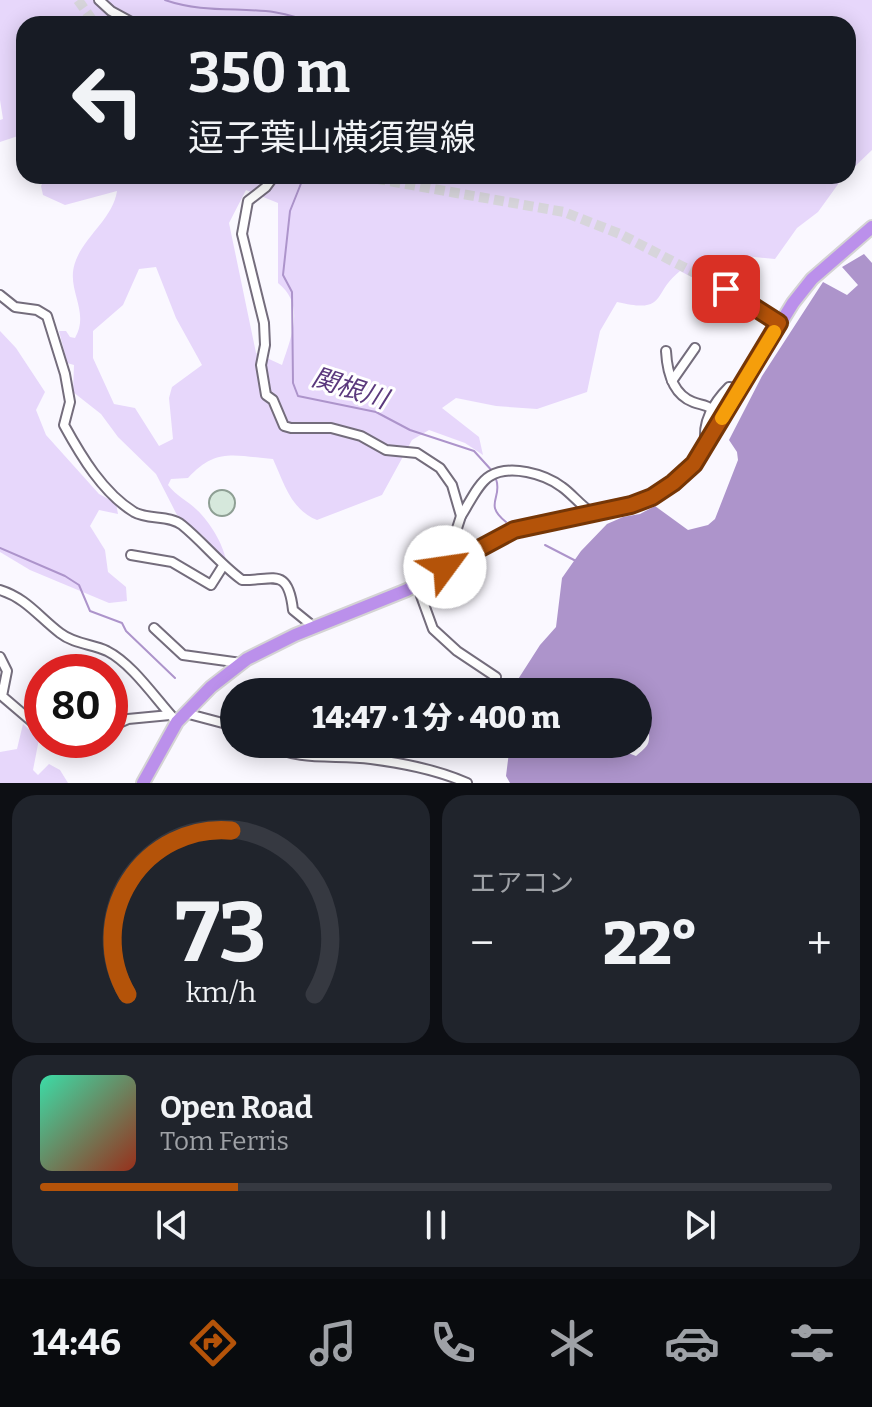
<!DOCTYPE html>
<html lang="ja">
<head>
<meta charset="utf-8">
<style>
  body { margin:0; font-family:Bitter,"Noto Sans JP",serif; background:#20242c; color:#f1f3f6; height:100vh; display:flex; flex-direction:column; font-size:30px; white-space:nowrap }
  * { box-sizing:border-box; margin:0 }
  p { font-size:26px; color:#9ea1a6 }
  .icon { flex:none; width:44px; height:44px; fill:none; stroke:currentColor; stroke-width:2; stroke-linecap:round; stroke-linejoin:round }
  .map { position:relative; height:783px; overflow:hidden }
  .side { display:flex; flex-direction:column; gap:12px; padding:12px; background:#0d0f14; flex:1 }
  .side>* { flex:none }
  .top-card { position:absolute; left:16px; top:16px; width:840px; height:168px; border-radius:24px; box-shadow:0 4px 20px #0003; background:#171b24; color:#f1f3f6; overflow:hidden }
  .speed { position:absolute; left:24px; top:654px; display:flex; gap:16px; font-size:40px; font-weight:700; text-align:center }
  .speed>* { display:grid; place-content:center; width:104px; height:104px; border-radius:50%; background:#171b24; box-shadow:0 4px 20px #0003; line-height:1 }
  .speed .limit { border:12px solid #d22; background:#fff; color:#111 }
  .pin { position:absolute; display:grid; place-items:center; width:68px; height:68px; color:#fff; margin:-34px; border-radius:16px; box-shadow:0 4px 12px #0006 }
  .me { position:absolute; width:88px; margin:-44px; rotate:59deg; stroke-linejoin:round; filter:drop-shadow(0 0 6px #0008) }
  .turn { display:flex; align-items:center; gap:28px; height:168px; padding:0 40px; font-size:36px }
  .turn .icon { width:104px; height:104px; stroke-width:2.5 }
  .turn b { display:block; font-size:56px; line-height:68px }
  .big { font-size:60px; font-weight:800; line-height:1.1 }
  .side .card { flex:1; display:flex; flex-direction:column; justify-content:center; gap:12px; min-width:0; padding:0 28px; border-radius:24px; background:#20242c }
  .side .dial { align-items:center; gap:0 }
  .dial svg { height:208px; overflow:visible; fill:none; stroke:#363941; stroke-width:7; stroke-linecap:round; text-anchor:middle }
  .dial text { fill:#f1f3f6; stroke:none }
  .song { display:flex; align-items:center; gap:24px }
  .cover { width:96px; height:96px; border-radius:12px; background:linear-gradient(135deg,hsl(160 70% 55%),hsl(10 70% 35%)) }
  .played { height:8px; border-radius:4px; background:linear-gradient(90deg,#b45309 25%,#363941 25%) }
  .keys { display:flex; justify-content:space-around; direction:ltr }
  .heat { display:flex; justify-content:space-between; align-items:center; font-size:44px; direction:ltr }
  .side .tiles { flex:1; display:grid; gap:12px; grid-template-columns:1fr 1fr }
  .card:last-child { grid-column:span 2 }
  .trip { position:absolute; left:220px; top:678px; width:432px; height:80px; border-radius:40px; background:#171b24; box-shadow:0 4px 20px #0003; font-weight:800; line-height:80px; text-align:center }
  .menu { display:flex; height:128px; justify-content:space-around; align-items:center; background:#090b0e; color:#9ea1a6 }
  .menu .icon { width:56px; height:56px }
  .menu .active { color:#b45309 }
  .menu b { font-size:36px; color:#f1f3f6 }
  .map>svg:first-child { display:block }
  .green { fill:#e7d7fb; fill-rule:evenodd }
  .water { fill:#ad94cb }
  .lines { fill:none; stroke-linecap:round; stroke-linejoin:round }
  .stream { stroke:#ad94cb; stroke-width:2 }
  .building { fill:#d6e8dc; stroke:#8e9f94; stroke-width:2 }
  .major-tunnel { stroke:#d7d5db; stroke-width:10; stroke-dasharray:10 5; stroke-linecap:butt }
  .minor-casing { stroke:#746d7c; stroke-width:12 }
  .major-casing { stroke:#d4d3d4; stroke-width:14 }
  .highway-casing { stroke:#d4d3d4; stroke-width:16 }
  .minor { stroke:#fff; stroke-width:8 }
  .major { stroke:#d6bcf3; stroke-width:10 }
  .highway { stroke:#bb90eb; stroke-width:12 }
  .route-casing { stroke:#753606; stroke-width:20 }
  .route { stroke:#b45309; stroke-width:14 }
  .slow { stroke:#f59e0b; stroke-width:14 }
  .labels { text-anchor:middle; stroke-width:6; stroke-linejoin:round; paint-order:stroke }
  .water-label { font-size:26px; font-style:italic; fill:#5b397d; stroke:#fff }
</style>
</head>
<body>
<div class="map">
<svg width="872" height="783" viewBox="0 0 872 783">
  <rect width="100%" height="100%" fill="#faf8ff"/>
  <g class="green">
    <path d="M0,0H872V150L848,173V24H24V134L0,142V120L3,119L0,100Z"/>
    <path d="M46,176H844L818,212L797,228L775,259L745,256L730,257L719,272L703,283L680,271C651,294 668,314 617,302L600,331L587,392L537,409L496,406L456,398L442,408L479,437L483,455L465,443L429,430L412,440L382,495L317,520C291,510 284,483 273,459C235,456 216,447 188,478L171,479L168,485C176,496 188,501 197,510C210,522 223,544 226,560L202,535L177,515L156,474L118,437L101,414L73,392L74,365L67,363L59,331H66L70,337L75,338C91,310 64,289 76,260C86,235 113,218 117,191L65,205L43,195L41,186ZM246,190L278,203V283C306,305 291,337 282,365L256,353L229,223ZM156,267L176,318L202,365L172,387L169,398L173,439L159,446L135,408L114,404L93,358V331L123,305L139,269Z"/>
    <path d="M0,331L16,348L45,392L36,410L46,435L99,494L116,503L118,514L99,510L90,526L105,550L108,572L126,587L127,601L109,603L30,570L0,552Z"/>
    <path d="M23,724L39,739L33,770L38,775L49,764L60,770L68,783H0V752L17,749Z"/>
  </g>
  <path class="water" d="M864,254L872,263V783H510L506,776L510,744H623L628,753L636,756C646,747 650,746 649,733L638,724V692H515V684L540,645L556,627L562,578L581,551L607,524L623,517L640,514L655,506L688,530L708,525L715,519L738,460L737,452L729,440L762,376L823,282L847,295L858,285L842,267Z"/>
  <g class="lines">
    <g class="stream">
      <path d="M165,0C216,18 269,0 311,24"/>
      <path d="M304,176L290,211L283,275L292,292L293,383L298,396L376,412L410,430L474,451L494,473"/>
      <path d="M496,479C503,498 483,504 506,522"/>
      <path d="M545,545L576,561"/>
      <path d="M0,548L65,576L79,585L90,611L122,623L126,631L175,678"/>
    </g>
  </g>
  <circle class="building" cx="222" cy="503" r="13"/>
  <g class="lines">
    <g class="major-tunnel">
      <path d="M78,0L95,24"/>
      <path d="M361,176L564,212L620,234L726,289"/>
    </g>
    <g class="minor-casing">
      <g id="minor">
        <path d="M99,0L111,11L135,24"/>
        <path d="M274,176L266,187L248,201L242,234L264,323L265,345L261,365L266,395L273,400L284,426L291,428H331L361,436L386,450L417,453L440,468L452,485L461,516L449,553L450,564"/>
        <path d="M0,295L15,307L37,310L47,316L65,374L70,402L64,425C81,456 103,493 134,512C148,520 170,515 182,525C203,542 220,564 242,580C273,581 288,566 293,610L309,623L312,629"/>
        <path d="M666,351C667,370 672,394 693,402C700,405 705,404 712,409"/>
        <path d="M672,381L695,348"/>
        <path d="M706,444C701,423 714,402 729,387L739,389"/>
        <path d="M461,516C469,504 478,483 490,476C510,464 545,474 562,487C572,494 580,505 591,512"/>
        <path d="M131,555L172,562L211,585L223,566"/>
        <path d="M417,585L433,629L457,651L496,677"/>
        <path d="M0,590C26,598 39,617 60,633C74,644 92,644 107,651C133,664 157,701 177,722"/>
        <path d="M154,628L183,655L241,663"/>
        <path d="M0,657L7,671L2,696L36,725L42,736"/>
        <path d="M185,713L234,726"/>
        <path d="M110,727L128,719L170,715"/>
        <path d="M268,744C299,762 336,754 371,759C402,763 438,770 467,783"/>
      </g>
    </g>
    <g class="major-casing">
      <path id="major" d="M726,289L779,323"/>
    </g>
    <g class="highway-casing">
      <path id="highway" d="M143,783L177,722L211,687L247,659L295,635L407,590L466,554L514,530L645,500L673,483L694,464L793,303L812,279L872,227"/>
    </g>
    <use href="#minor" class="minor"/>
    <use href="#major" class="major"/>
    <use href="#highway" class="highway"/>
  </g>
  <g class="lines">
    <g class="route-casing">
      <path id="route" d="M445,567L514,530L631,505L652,497L673,483L694,464L779,323L726,289"/>
    </g>
    <use href="#route" class="route"/>
    <path class="slow" d="M722,418L774,332"/>
  </g>
  <g class="labels">
    <g class="water-label">
      <text transform="translate(350 388) rotate(18)" y="9">関根川</text>
    </g>
  </g>
</svg>
<div class="speed"><div class="limit">80</div></div>
<div class="pin" style="left:726px;top:289px;background:#d93025"><svg class="icon" aria-label="arrive" viewBox="0 0 24 24"><path d="M6 21V4h12l-3 4 3 4H6"/></svg></div>
<svg class="me" style="left:445px;top:567px" viewBox="-20 -20 40 40"><circle r="19" fill="#fff"/><path d="M0-13L10 11 0 6-10 11z" fill="#b45309"/></svg>
<div class="trip">14:47 · 1 分 · 400 m</div>
<div class="top-card">
<div class="turn"><svg class="icon" aria-label="left" viewBox="0 0 24 24"><path d="M17 20v-9H6M10 6l-5 5 5 5"/></svg><div><b>350 m</b>逗子葉山横須賀線</div></div>
</div>
</div>
<section class="side">
<div class="tiles">
<div class="card dial"><svg viewBox="0 0 100 80">
<path d="M14 69A42 42 0 1 1 86 69"/>
<path d="M14 69A42 42 0 0 1 54 6" stroke="#b45309"/>
<text x="50" y="56" font-size="32" font-weight="700">73</text>
<text x="50" y="72" font-size="11">km/h</text>
</svg></div>
<div class="card"><p>エアコン</p>
<div class="heat"><a>−</a><b class="big">22°</b><a>+</a></div>
</div>
<div class="card">
<div class="song"><i class="cover"></i><div><b>Open Road</b><p>Tom Ferris</p></div></div>
<div class="played"></div>
<div class="keys"><svg class="icon" aria-label="previous" viewBox="0 0 24 24"><path d="M18 5L8 12l10 7zM5 5v14"/></svg><svg class="icon" aria-label="pause" viewBox="0 0 24 24"><path d="M8 5v14M16 5v14"/></svg><svg class="icon" aria-label="next" viewBox="0 0 24 24"><path d="M6 5l10 7-10 7zM19 5v14"/></svg></div>
</div>
</div>
</section>
<nav class="menu">
<b>14:46</b>
<svg class="icon active" aria-label="directions" viewBox="0 0 24 24"><path d="M12 3l9 9-9 9-9-9zM9 14v-3h6M13 9l2 2-2 2"/></svg>
<svg class="icon" aria-label="music" viewBox="0 0 24 24"><path d="M9 18V5l10-2v13"/><circle cx="6" cy="18" r="3"/><circle cx="16" cy="16" r="3"/></svg>
<svg class="icon" aria-label="phone" viewBox="0 0 24 24"><path d="M5 4h4l2 5-3 2q2 4 5 5l2-3 5 2v4C11 20 4 13 5 4z"/></svg>
<svg class="icon" aria-label="climate" viewBox="0 0 24 24"><path d="M12 3v18M4 7l16 10M4 17L20 7"/></svg>
<svg class="icon" aria-label="car" viewBox="0 0 24 24"><path d="M5 17H2v-5l4-1 3-4h7l3 4 3 1v5h-3M9 17h6M6 11h13"/><circle cx="7" cy="17" r="2"/><circle cx="17" cy="17" r="2"/></svg>
<svg class="icon" aria-label="filters" viewBox="0 0 24 24"><path d="M4 7h16M4 17h16"/><circle cx="9" cy="7" r="2"/><circle cx="15" cy="17" r="2"/></svg>
</nav>
</body>
</html>
